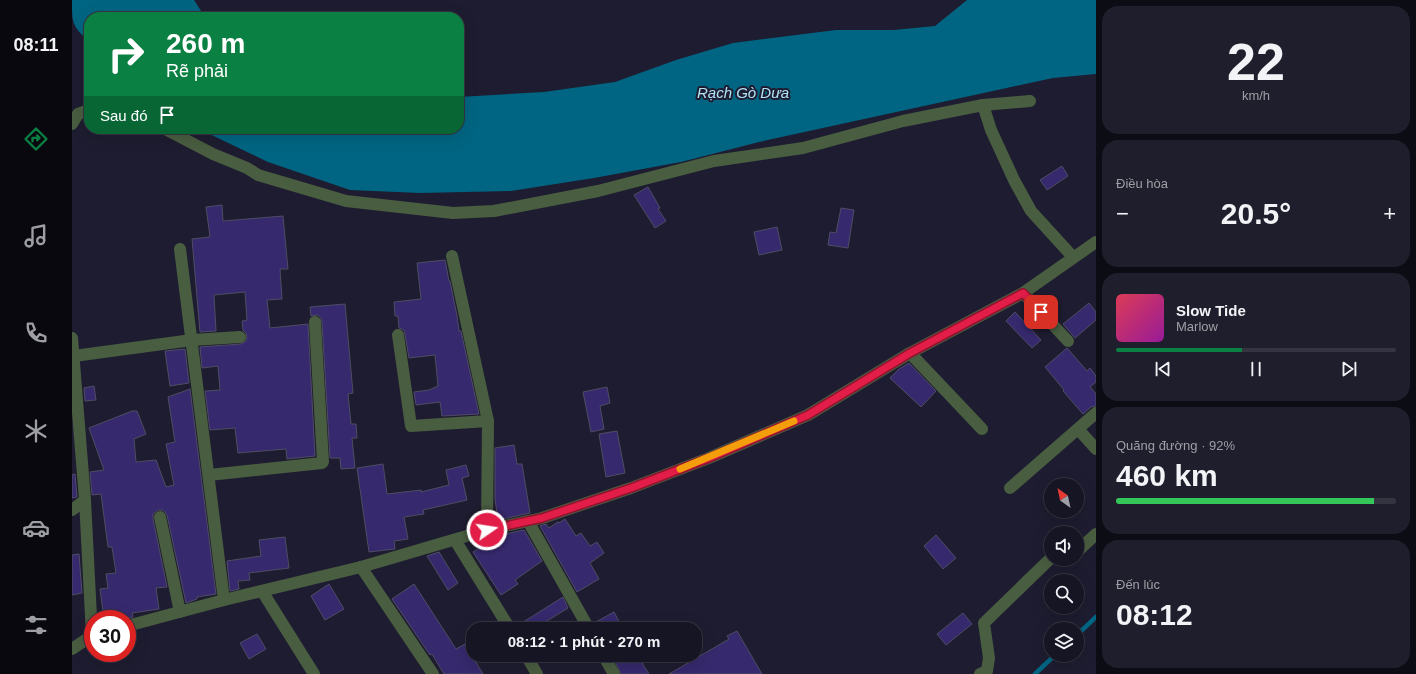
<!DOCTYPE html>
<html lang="vi">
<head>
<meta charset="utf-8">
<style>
  body { margin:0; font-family:Helvetica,sans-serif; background:#1f1e2c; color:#f1f3f6; height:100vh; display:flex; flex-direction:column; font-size:15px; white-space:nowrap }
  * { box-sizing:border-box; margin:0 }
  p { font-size:13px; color:#9e9fa6 }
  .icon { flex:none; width:22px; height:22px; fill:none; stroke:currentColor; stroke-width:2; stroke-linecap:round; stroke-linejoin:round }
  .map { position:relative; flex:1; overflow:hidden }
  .drawer { display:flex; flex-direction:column; gap:6px; padding:6px; background:#0c0c14; width:320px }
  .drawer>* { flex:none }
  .guide { position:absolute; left:12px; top:12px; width:380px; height:122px; border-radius:16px; box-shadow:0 4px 16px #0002,0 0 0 1px #353441; background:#0b8043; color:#fff; overflow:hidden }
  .needle { width:26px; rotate:327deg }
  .controls { position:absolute; left:972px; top:478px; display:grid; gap:8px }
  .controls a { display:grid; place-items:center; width:40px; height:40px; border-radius:50%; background:#161524; box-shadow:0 4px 16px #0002,0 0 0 1px #353441; font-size:20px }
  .speed { position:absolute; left:12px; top:610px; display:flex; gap:8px; font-size:20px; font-weight:700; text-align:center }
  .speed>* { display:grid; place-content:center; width:52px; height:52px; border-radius:50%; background:#161524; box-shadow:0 4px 16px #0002,0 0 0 1px #353441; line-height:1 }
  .speed .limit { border:6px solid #d22; background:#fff; color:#111 }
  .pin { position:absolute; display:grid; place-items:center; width:34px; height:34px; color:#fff; margin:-17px; border-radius:8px; box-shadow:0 2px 6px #0006 }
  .me { position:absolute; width:44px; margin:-22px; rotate:77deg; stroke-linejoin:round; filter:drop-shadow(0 0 3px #0008) }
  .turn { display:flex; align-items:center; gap:14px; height:84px; padding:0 16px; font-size:18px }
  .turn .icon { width:52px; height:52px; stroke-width:2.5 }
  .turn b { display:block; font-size:28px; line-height:34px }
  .then { display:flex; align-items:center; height:38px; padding:0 16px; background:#0003; gap:8px; font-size:15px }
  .big { font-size:30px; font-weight:600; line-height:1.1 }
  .drawer .widget { flex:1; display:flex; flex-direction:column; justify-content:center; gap:6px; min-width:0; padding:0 14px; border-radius:16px; background:#1f1e2c }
  .drawer .dial { align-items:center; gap:0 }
  .dial b { font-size:52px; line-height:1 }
  .song { display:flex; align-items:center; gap:12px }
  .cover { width:48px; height:48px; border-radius:6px; background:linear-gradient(135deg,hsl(350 70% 55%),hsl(300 70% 35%)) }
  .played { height:4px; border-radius:2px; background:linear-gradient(90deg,#0b8043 45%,#353441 45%) }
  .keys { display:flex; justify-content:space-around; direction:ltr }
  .heat { display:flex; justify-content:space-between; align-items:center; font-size:22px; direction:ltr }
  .charge { height:6px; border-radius:3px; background:linear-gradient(90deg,#34c759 92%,#353441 0) }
  .trip { position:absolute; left:394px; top:622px; width:236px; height:40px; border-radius:16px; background:#161524; box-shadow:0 4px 16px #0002,0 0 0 1px #353441; font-weight:600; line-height:40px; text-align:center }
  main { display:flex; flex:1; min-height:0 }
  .tabs { display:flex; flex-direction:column; width:72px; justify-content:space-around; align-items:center; background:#09080e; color:#9e9fa6 }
  .tabs .icon { width:28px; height:28px }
  .tabs .on { color:#0b8043 }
  .tabs b { font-size:18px; color:#f1f3f6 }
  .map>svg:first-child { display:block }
  .water { fill:#006582 }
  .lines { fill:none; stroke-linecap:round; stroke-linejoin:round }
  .stream { stroke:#006582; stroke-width:4.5 }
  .building { fill:#36296d; stroke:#4e4d63 }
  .minor { stroke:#495d40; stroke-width:12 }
  .route-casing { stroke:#92132f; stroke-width:10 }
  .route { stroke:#e11d48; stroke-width:7 }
  .slow { stroke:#f59e0b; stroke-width:7 }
  .labels { text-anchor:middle; stroke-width:4; stroke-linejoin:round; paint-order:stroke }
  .water-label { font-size:15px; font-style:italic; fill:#b2e3f7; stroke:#1e1c30 }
</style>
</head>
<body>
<main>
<nav class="tabs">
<b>08:11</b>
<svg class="icon on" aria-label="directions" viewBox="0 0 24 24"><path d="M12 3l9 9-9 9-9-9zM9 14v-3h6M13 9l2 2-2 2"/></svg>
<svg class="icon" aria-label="music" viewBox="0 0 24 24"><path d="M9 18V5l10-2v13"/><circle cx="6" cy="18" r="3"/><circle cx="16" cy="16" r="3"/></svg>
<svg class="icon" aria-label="phone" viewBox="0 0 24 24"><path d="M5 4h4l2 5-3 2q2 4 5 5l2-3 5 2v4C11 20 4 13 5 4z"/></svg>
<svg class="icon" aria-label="climate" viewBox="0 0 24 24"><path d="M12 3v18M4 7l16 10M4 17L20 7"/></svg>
<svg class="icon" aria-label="car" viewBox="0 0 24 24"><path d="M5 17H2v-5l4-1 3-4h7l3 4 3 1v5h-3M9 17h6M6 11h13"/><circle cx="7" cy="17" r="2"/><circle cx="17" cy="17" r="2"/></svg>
<svg class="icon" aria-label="filters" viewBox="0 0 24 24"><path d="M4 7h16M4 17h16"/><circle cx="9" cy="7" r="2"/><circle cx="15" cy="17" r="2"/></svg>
</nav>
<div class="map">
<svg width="1024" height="674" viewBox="0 0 1024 674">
  <rect width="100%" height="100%" fill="#1e1c30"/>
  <g class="water">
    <path d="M0,0H122L133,17H17V42C0,25 0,24 0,0Z"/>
    <path d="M895,0H1024V74L981,78L687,142L609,162L522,178L439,191L348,193L278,190L196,162L127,129H387V97L472,92L543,82L604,60L661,43L764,30H822L863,26Z"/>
  </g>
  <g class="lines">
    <g class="stream">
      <path d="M1005,635L1024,617"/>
      <path d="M963,674L983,655"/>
    </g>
  </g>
  <g class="building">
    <path d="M990,166L996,176L975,190L968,180Z"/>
    <path d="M576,187L588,208L586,209L594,221L583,228L562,195Z"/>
    <path d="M150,205L151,221L211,216L216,269H208L210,299L195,300L198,328L236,324L243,456L215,459L214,449L166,453L163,428L138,430L133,391L148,390L146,366L130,368L128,347L169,344L174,341L175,337L174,333L171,330L170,321L175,320L173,292L142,295L144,331L128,332L120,239L138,237L134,207Z"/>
    <path d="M769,208L782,210L776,248L756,245L758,232L764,233Z"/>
    <path d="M705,227L710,250L687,255L682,232Z"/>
    <path d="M373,260L377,281H378L385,316L387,331H389L407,414L370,416L368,402L344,405L342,392L357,390L366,386L363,355L337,358L333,334L332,330L327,328L326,316H323L322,302L349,299L345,263Z"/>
    <path d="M1017,303L1024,312V320L1003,338L991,324Z"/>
    <path d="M273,304L281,393L276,394L279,424H284L285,438H280L283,468L269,469L268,458H258L250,322L249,318L246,315L239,316L238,307Z"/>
    <path d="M943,312L969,340L960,348L934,321Z"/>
    <path d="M995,348L1015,371L1018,368L1024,376V382L1018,387L1024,394V406L1019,407L1011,414L991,391L992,390L973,367Z"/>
    <path d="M113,349L117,383L98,386L93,351Z"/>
    <path d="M837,363L864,391L849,407L818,378L827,369Z"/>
    <path d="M22,386L24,400L13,401L12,388Z"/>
    <path d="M535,387L538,403L528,406L532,429L519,432L511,392Z"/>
    <path d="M118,389L144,594L125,597V599L114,603L95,515L91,510H86L81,514V519L95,587L84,588L87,609L60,613L61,617L53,619H32L28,589L36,588L34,574L44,573L40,547H36L29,494L20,495L18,472L32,470L17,428L60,411H65L74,434L62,439L64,462L84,460L94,487L102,485L94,444L103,442L96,397Z"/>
    <path d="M545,431L553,473L534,477L527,434Z"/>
    <path d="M442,445L445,464H450L458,513L426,520L423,499V448Z"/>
    <path d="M311,464L315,494L349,490V492L377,485L374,470L394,465L397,476L390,478L395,500L351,510L352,514L332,517L336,539L322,541L323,549L297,552L285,468Z"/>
    <path d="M3,474L5,497L0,498V475Z"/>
    <path d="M493,519L504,536L509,533L518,546L525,542L532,553L518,563L527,579L505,592L468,526L474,524L477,528L486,522L487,523Z"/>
    <path d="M452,530L470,561L443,580L446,584L429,595L401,552L417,542L428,540V535Z"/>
    <path d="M864,535L884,558L871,569L852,546Z"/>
    <path d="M213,537L217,568L177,573L178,580L166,581L167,589L158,591L155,561L189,556L187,540Z"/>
    <path d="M367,552L386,583L376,590L355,556Z"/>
    <path d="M7,554L10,593L0,595V555Z"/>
    <path d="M257,584L272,609L253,620L239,596Z"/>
    <path d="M342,584L384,649L393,644L411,674H372L360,654L358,655L320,599Z"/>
    <path d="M491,597L496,608L462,629H445V626Z"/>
    <path d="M542,612L551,629H524L522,623Z"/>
    <path d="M891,613L900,624L874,645L865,634Z"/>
    <path d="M665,631L690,674H597L657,639L655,636Z"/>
    <path d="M185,634L194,649L177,659L168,643Z"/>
    <path d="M540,655H565L577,674H549Z"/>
  </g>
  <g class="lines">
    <g class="minor">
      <path d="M911,105L919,130L942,180L959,211L1001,257"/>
      <path d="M0,124L6,114L17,110"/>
      <path d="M93,129L141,154L175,168L186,175L274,201L381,213L422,211L526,191L642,161L731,148L831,121L911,105L958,101"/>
      <path d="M108,249L152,600"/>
      <path d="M380,256L416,421L415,530"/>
      <path d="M951,293L996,341"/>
      <path d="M326,335L339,426L416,421"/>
      <path d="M0,338L13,500L20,636"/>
      <path d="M838,353L910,429"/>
      <path d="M2,356L120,340L168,337"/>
      <path d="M1006,429L1024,449"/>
      <path d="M137,475L250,463L251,462L243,322"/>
      <path d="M938,488L1024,413"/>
      <path d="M0,510L13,500"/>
      <path d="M88,517L108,612"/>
      <path d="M456,521L517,629"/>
      <path d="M383,540L438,629"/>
      <path d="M1005,549H1008L1024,534"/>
      <path d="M289,567L361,674"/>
      <path d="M190,591L242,674"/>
      <path d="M55,626L152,600L289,567L415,530L470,518L559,488L637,458L736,415L838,353L951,293L1024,242"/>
      <path d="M0,649L21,635"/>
      <path d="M454,655L465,674"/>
      <path d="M531,655L542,674"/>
      <path d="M908,674L915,671L917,658L912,623L979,558"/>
    </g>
  </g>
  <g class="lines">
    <g class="route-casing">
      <path id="route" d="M415,530L470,518L559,488L637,458L736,415L838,353L951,293L969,312"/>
    </g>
    <use href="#route" class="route"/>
    <path class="slow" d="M608,469L722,421"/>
  </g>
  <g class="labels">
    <g class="water-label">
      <text x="671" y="98">Rạch Gò Dưa</text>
    </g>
  </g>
</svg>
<div class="controls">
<a><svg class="needle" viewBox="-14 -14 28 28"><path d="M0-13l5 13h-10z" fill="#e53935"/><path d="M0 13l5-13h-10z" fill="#9e9fa6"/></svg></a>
<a><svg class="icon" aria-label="sound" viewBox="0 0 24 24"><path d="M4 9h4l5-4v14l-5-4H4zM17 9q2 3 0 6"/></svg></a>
<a><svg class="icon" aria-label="search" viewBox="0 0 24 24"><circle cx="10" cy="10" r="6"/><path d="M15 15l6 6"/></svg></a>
<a><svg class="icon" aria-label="layers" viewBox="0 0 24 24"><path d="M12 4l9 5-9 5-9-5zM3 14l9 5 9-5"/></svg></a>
</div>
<div class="speed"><div class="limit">30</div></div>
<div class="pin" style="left:969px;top:312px;background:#d93025"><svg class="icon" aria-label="arrive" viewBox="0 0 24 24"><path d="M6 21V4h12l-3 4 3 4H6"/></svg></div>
<svg class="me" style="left:415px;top:530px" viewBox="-20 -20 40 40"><circle r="17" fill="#e11d48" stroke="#fff" stroke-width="3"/><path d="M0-11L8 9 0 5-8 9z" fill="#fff"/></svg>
<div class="trip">08:12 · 1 phút · 270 m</div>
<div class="guide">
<div class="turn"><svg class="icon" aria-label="right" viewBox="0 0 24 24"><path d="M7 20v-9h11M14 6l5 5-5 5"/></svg><div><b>260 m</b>Rẽ phải</div></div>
<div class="then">Sau đó<svg class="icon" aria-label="arrive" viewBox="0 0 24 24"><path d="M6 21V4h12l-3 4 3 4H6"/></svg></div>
</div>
</div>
<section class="drawer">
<div class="widget dial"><b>22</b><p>km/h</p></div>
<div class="widget"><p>Điều hòa</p>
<div class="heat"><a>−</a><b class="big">20.5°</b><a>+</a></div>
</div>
<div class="widget">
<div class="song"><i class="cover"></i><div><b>Slow Tide</b><p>Marlow</p></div></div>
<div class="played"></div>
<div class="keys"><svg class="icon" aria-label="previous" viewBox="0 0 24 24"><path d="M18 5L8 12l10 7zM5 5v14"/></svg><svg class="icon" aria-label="pause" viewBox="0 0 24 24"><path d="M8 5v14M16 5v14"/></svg><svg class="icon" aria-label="next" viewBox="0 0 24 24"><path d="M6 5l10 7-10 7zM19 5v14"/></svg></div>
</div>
<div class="widget"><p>Quãng đường · 92%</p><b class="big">460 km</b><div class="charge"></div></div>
<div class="widget"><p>Đến lúc</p><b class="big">08:12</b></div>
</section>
</main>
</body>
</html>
